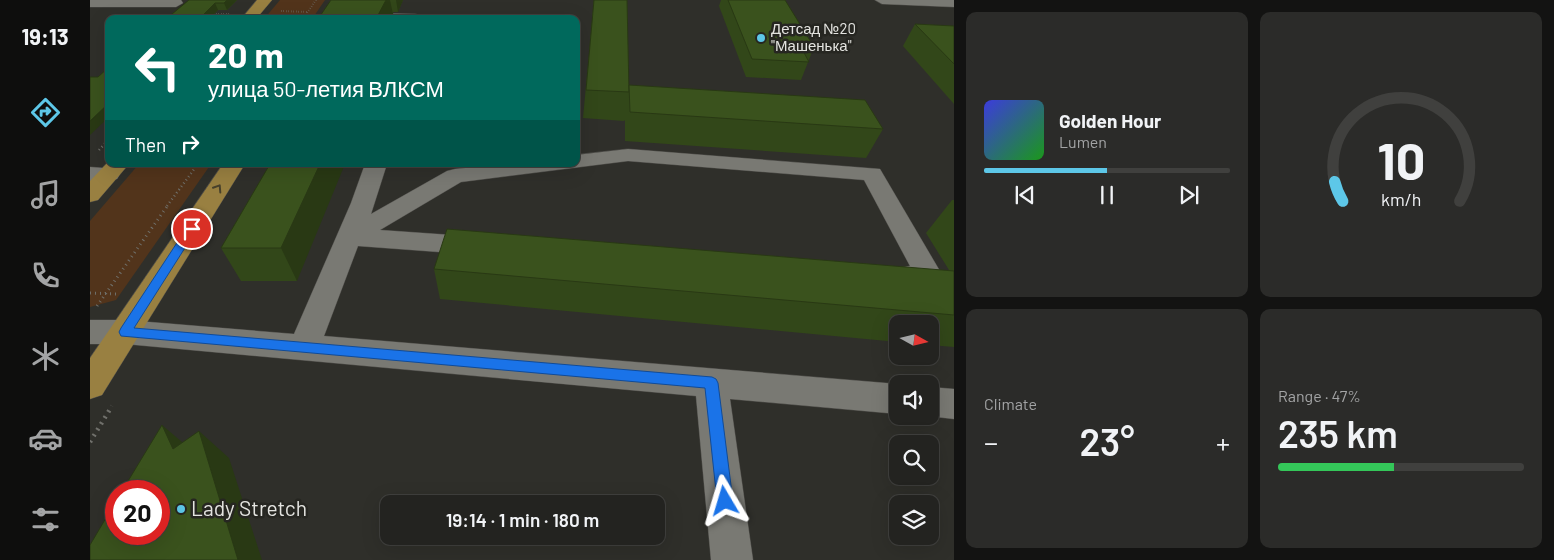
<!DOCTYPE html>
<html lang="en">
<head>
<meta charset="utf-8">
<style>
  body { margin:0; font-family:Barlow,sans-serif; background:#2b2b29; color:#f1f3f6; height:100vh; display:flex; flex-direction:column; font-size:19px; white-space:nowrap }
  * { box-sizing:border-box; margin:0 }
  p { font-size:16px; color:#a3a4a5 }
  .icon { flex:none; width:28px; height:28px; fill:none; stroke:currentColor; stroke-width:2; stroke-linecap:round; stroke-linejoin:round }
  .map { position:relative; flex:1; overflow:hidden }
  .panel { display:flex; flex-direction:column; gap:12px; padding:12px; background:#131312; width:600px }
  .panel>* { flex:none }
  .top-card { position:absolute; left:15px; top:15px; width:475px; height:152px; border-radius:10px; box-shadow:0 5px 20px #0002,0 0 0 1px #40403e; background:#00695c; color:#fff; overflow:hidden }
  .needle { width:32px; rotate:98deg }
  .buttons { position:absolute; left:799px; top:315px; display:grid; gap:10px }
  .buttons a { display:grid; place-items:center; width:50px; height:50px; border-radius:10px; background:#232320; box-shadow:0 5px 20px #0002,0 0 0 1px #40403e; font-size:25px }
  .speed { position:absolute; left:15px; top:480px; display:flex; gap:10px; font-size:25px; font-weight:700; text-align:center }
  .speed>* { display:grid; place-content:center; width:65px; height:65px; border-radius:50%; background:#232320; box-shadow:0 5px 20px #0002,0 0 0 1px #40403e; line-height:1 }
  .speed .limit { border:8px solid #d22; background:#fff; color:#111 }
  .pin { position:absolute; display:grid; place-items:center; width:42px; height:42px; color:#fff; margin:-21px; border:2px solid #fff; border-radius:50%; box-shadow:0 1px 5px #0007 }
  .me { position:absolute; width:55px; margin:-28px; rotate:353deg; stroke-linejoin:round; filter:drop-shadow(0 0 4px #0008) }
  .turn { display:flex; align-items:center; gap:18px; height:105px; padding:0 20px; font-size:22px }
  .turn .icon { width:65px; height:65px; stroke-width:2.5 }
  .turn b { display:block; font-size:35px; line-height:42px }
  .then { display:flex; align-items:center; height:48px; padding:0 20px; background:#0003; gap:10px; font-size:19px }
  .big { font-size:38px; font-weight:600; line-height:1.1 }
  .panel .tile { flex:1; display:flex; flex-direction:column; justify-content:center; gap:8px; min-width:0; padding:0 18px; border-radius:10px; background:#2b2b29 }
  .panel .dial { align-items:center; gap:0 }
  .dial svg { height:130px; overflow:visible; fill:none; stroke:#40403e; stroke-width:7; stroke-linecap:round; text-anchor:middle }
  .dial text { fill:#f1f3f6; stroke:none }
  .song { display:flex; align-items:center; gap:15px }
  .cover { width:60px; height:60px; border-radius:8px; background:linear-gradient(135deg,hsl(240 70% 55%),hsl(120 70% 35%)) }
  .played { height:5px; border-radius:2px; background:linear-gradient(90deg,#5dc7e8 50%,#40403e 50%) }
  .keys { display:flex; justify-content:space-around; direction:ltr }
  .heat { display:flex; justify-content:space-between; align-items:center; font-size:28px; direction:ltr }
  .charge { height:8px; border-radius:4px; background:linear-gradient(90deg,#34c759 47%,#40403e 0) }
  .panel .tiles { flex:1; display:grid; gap:12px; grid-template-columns:repeat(2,1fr) }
  .trip { position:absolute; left:290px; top:495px; width:285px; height:50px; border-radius:10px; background:#232320; box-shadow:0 5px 20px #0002,0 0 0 1px #40403e; font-weight:600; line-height:50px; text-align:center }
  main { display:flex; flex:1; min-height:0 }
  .menu { display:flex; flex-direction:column; width:90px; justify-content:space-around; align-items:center; background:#0e0e0d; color:#a3a4a5 }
  .menu .icon { width:35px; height:35px }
  .menu .active { color:#5dc7e8 }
  .menu b { font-size:22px; color:#f1f3f6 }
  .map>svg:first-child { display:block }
  .green { fill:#52341b }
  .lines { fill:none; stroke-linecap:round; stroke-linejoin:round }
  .minor-casing { stroke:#4d4c48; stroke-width:1 }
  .major-casing { stroke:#4d4c48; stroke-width:1 }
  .path-far3 { stroke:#70706b; stroke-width:2; stroke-dasharray:0.5 2; stroke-linecap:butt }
  .path-far2 { stroke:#70706b; stroke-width:2.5; stroke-dasharray:1 3; stroke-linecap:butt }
  .path-far1 { stroke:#70706b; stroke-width:3; stroke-dasharray:1 4; stroke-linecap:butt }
  .path { stroke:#70706b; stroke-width:4.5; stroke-dasharray:2 5; stroke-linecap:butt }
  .minor { fill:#797973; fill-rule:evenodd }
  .major { fill:#998041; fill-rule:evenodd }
  .wall { fill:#324719 }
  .shaded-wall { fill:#293914 }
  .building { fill:#3a521d; stroke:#293914 }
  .oneway { stroke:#48412b }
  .route { fill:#1a73e8; stroke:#114b97 }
  .poi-dot { fill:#5dc7e8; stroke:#262621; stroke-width:2 }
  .labels { text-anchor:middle; stroke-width:5; stroke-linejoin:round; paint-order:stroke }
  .far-poi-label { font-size:15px; fill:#e4e4e0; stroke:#262621; text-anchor:start }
  .near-poi-label { font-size:21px; fill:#e4e4e0; stroke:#262621; text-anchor:start }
</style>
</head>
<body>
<main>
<nav class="menu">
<b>19:13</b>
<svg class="icon active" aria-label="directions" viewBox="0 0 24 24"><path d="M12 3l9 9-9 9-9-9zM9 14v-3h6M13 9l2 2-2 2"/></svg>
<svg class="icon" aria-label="music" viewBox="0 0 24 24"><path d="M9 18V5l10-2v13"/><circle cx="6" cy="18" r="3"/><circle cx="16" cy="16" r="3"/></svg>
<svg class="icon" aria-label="phone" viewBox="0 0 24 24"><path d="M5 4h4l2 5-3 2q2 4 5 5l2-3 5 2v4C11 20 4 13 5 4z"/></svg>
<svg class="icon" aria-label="climate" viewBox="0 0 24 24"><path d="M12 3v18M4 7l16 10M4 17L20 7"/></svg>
<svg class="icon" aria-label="car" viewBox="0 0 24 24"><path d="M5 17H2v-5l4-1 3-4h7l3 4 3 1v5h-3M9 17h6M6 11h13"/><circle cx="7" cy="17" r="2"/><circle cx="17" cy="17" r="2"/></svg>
<svg class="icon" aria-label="filters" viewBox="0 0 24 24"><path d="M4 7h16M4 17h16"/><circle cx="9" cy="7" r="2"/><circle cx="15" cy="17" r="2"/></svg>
</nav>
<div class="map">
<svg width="864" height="560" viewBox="0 0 864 560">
  <rect width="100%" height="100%" fill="#2f2f2a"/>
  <g class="green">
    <path d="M190,0H235L222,19H174Z"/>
    <path d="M49,164H121L26,300L0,307V221Z"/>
  </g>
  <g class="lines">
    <g class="minor-casing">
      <g id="minor">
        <path d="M0,0H91L93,3L86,7H0Z"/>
        <path d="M785,0H864V7L792,4Z"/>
        <path d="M266,13L325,14L330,15L332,18L260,19L259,17L261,14Z"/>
        <path d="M538,149L790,169L854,278L850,285C835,290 819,288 804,283L800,276L804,269L820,266L774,180L538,161L371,182L290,230L390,237L399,240L403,246L399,252L390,255L268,246L234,336L808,384V414L640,399L663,560H621L606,396L35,344H0V320H35L204,334L261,203L275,164H297L281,214L357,171L365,169L416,164H486V155Z"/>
        <path d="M0,167L27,169L30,174L27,179L0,181Z"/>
        <path d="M840,387L864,389V419L838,416H840Z"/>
      </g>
    </g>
    <g class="major-casing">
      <g id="major">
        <path d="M167,0H182L166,19H151Z"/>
        <path d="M19,161V164H39L8,200L0,202V181Z"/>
        <path d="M133,164H155L12,395L0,399V358Z"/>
      </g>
    </g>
    <g class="path-far3">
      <path d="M191,11L218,12"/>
      <path d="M121,14H139"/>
      <path d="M213,19L226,0"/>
    </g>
    <g class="path-far2">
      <path d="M9,150L19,139"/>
      <path d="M77,206L108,164"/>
    </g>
    <g class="path-far1">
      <path d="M0,293L27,294"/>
      <path d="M7,306L78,205"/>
    </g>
    <path class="path" d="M0,442L22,406"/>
    <use href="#minor" class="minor"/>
    <use href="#major" class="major"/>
  </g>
  <g class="wall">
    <path d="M99,0H147L137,10H128L119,19H76Z"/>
    <path d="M241,0H313L308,12H303L304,19H228Z"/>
    <path d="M504,0L539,86L793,129L776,158L535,141V120L534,121L493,118Z"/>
    <path d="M631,0H695L724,47L711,80L656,77L629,6Z"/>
    <path d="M825,24L864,26V104L813,46Z"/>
    <path d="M180,164L207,281H151L131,248Z"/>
    <path d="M862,200H864V347L840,345V324H808V342L350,299L344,269L859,270L836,233Z"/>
  </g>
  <g class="shaded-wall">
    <path d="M137,0H147L137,10L134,3Z"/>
    <path d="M296,0H300L304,19H286Z"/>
    <path d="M306,0H313L308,12Z"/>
    <path d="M125,3L128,10L119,19H109Z"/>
    <path d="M19,103V117L0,135V121Z"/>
    <path d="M230,164H255L207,281L191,248Z"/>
    <path d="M72,425L105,453L83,449Z"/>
    <path d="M109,431L139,458L172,560H148Z"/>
  </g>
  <g class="building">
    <path d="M99,0H137L134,3H125L109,19H76Z"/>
    <path d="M241,0H296L286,19H228Z"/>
    <path d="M504,0H537L539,92L496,90Z"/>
    <path d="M638,0H695L724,47H711L719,62L662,59Z"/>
    <path d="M825,24L864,26V64Z"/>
    <path d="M19,67V103L0,121V77H8Z"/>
    <path d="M539,85L775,100L793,129L540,112Z"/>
    <path d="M180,164H230L191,248H131Z"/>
    <path d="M357,229L864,271V315L344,269Z"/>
    <path d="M72,425L83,449L109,431L148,560H0V545L26,501V534H69V491H32Z"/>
  </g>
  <defs><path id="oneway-chevron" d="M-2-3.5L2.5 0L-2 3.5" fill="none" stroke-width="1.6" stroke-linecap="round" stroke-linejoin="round" transform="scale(1.25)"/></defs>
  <use class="oneway" href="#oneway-chevron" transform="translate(128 188) rotate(-57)"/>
  <path class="route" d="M102,225L107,229L44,328L622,377L626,379L628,383L643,501L641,507L635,509L630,507L627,501L615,388L31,336L29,332L31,328L98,226Z"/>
  <g class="poi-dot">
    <circle cx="671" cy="38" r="5"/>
    <circle cx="91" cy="509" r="5"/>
  </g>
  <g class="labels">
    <g class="far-poi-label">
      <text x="681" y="34">Детсад №20<tspan x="681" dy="17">"Машенька"</tspan></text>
    </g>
    <g class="near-poi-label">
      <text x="101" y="516">Lady Stretch</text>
    </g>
  </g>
</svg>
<div class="buttons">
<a><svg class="needle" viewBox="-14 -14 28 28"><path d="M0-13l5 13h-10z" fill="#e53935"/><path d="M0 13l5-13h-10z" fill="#a3a4a5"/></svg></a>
<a><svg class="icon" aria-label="sound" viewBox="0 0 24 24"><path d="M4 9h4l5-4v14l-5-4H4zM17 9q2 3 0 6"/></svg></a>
<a><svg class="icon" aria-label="search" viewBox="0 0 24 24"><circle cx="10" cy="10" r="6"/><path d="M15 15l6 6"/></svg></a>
<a><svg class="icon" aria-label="layers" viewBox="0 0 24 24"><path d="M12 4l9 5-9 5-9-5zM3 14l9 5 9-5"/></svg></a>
</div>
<div class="speed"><div class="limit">20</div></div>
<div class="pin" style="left:102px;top:229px;background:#d93025"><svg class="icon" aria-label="arrive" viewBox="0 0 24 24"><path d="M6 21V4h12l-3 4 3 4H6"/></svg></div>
<svg class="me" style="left:635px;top:501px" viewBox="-20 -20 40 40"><path d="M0-17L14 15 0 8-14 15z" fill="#1a73e8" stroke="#fff" stroke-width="4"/></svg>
<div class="trip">19:14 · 1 min · 180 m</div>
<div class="top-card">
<div class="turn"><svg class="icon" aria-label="left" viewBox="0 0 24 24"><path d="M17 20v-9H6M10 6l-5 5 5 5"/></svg><div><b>20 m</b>улица 50-летия ВЛКСМ</div></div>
<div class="then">Then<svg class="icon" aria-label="right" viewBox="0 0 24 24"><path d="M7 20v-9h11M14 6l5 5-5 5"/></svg></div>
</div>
</div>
<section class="panel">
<div class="tiles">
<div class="tile">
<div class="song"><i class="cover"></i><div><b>Golden Hour</b><p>Lumen</p></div></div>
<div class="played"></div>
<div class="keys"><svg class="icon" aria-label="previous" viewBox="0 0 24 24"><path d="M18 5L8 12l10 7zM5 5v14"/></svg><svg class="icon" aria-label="pause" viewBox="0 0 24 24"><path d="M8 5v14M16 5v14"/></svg><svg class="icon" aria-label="next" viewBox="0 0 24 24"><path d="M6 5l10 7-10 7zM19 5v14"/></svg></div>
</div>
<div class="tile dial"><svg viewBox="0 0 100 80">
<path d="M14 69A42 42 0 1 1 86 69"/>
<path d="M14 69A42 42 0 0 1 9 57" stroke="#5dc7e8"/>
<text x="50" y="56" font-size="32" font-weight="700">10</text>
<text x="50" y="72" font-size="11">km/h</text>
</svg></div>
<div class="tile"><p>Climate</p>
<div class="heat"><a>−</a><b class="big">23°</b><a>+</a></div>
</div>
<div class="tile"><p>Range · 47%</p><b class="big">235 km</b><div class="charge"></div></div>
</div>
</section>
</main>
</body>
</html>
